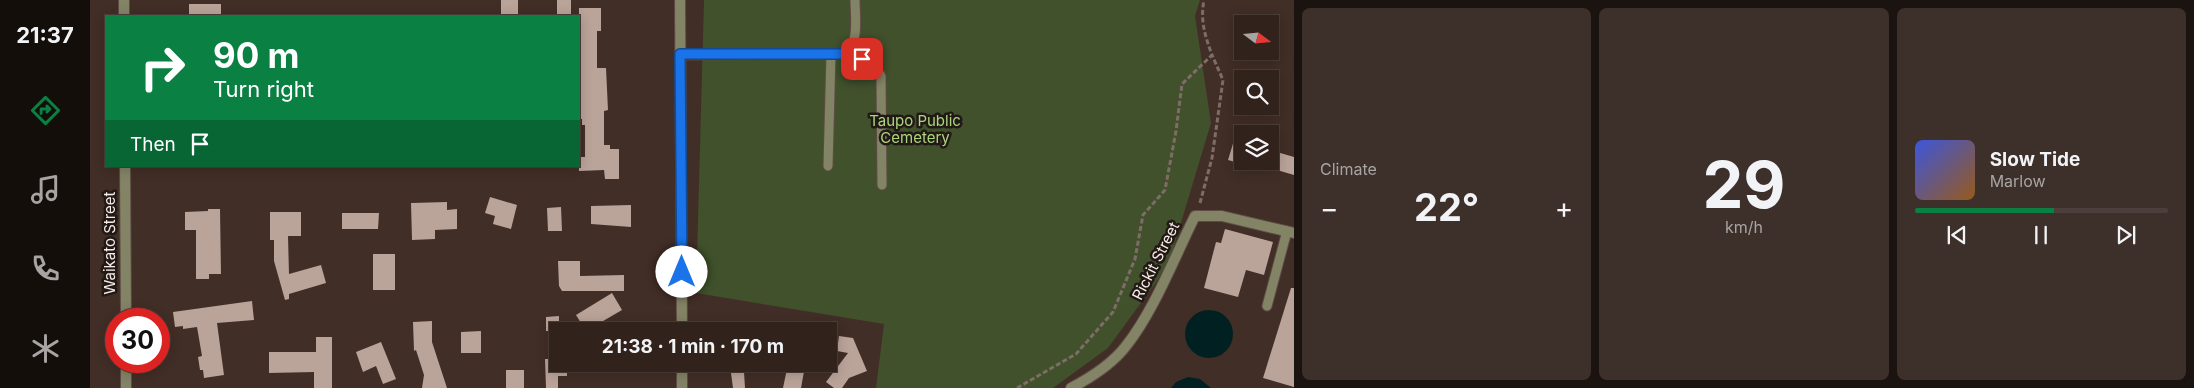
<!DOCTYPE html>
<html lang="en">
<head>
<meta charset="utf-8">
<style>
  body { margin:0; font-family:Inter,sans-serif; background:#3d2f29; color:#f1f3f6; height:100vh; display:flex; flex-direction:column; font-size:19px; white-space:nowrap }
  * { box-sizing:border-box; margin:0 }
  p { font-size:16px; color:#a8a4a3 }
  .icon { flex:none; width:28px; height:28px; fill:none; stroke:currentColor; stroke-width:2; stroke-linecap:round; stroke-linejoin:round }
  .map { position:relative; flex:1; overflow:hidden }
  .sheet { display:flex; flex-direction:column; gap:8px; padding:8px; background:#1b130f; width:900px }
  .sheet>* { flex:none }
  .top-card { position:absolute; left:15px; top:15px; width:475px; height:152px; border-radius:0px; box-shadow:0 2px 12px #0003,0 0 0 1px #4c3f3b; background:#0b8043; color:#fff; overflow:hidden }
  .needle { width:32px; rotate:106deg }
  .controls { position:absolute; left:1144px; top:15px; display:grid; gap:10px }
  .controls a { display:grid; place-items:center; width:45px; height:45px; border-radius:0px; background:#31221c; box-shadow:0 2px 12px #0003,0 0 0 1px #4c3f3b; font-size:25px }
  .speed { position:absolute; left:15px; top:308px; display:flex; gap:10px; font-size:25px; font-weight:700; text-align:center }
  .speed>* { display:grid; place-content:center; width:65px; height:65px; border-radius:50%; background:#31221c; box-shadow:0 2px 12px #0003,0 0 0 1px #4c3f3b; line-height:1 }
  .speed .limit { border:8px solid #d22; background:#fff; color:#111 }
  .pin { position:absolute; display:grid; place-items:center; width:42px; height:42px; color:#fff; margin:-21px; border-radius:10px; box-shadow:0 2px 8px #0006 }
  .me { position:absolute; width:55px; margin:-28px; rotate:0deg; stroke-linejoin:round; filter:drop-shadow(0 0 4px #0008) }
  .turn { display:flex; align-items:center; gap:18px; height:105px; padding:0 25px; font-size:22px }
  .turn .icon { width:65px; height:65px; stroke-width:2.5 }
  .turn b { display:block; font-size:35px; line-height:42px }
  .then { display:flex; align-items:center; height:48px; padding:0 25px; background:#0003; gap:10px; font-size:19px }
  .big { font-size:38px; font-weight:700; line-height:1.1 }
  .sheet .tile { flex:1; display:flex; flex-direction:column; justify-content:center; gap:8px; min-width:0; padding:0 18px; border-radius:8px; background:#3d2f29 }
  .sheet .dial { align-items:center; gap:0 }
  .dial b { font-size:65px; line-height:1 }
  .song { display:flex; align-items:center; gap:15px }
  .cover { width:60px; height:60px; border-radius:8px; background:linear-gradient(135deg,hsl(230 70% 55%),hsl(30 70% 35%)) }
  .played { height:5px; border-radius:2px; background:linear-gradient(90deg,#0b8043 55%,#4c3f3b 55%) }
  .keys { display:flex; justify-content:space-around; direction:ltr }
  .heat { display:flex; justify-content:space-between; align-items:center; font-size:28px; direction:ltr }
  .sheet .tiles { flex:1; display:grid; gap:8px; grid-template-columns:repeat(3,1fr) }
  .trip { position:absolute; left:459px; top:322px; width:288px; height:50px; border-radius:0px; background:#31221c; box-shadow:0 2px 12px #0003,0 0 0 1px #4c3f3b; font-weight:700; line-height:50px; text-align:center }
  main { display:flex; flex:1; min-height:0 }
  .tab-bar { display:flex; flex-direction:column; width:90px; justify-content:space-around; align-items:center; background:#140e0b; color:#a8a4a3 }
  .tab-bar .icon { width:35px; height:35px }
  .tab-bar .active { color:#0b8043 }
  .tab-bar b { font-size:22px; color:#f1f3f6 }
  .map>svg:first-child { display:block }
  .green { fill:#40512c }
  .water { fill:#012021 }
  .building { fill:#baa399 }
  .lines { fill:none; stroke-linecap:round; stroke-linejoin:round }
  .lane-casing { stroke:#5e4c45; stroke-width:11 }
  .street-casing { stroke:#5e4c45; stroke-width:12 }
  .path { stroke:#7e6d66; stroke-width:3; stroke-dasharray:5 2.5; stroke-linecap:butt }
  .lane { stroke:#838366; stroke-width:9 }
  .street { stroke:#838366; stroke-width:10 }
  .route-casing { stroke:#114b97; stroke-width:12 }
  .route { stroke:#1a73e8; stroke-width:9 }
  .labels { text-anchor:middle; stroke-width:5; stroke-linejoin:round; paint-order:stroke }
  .park-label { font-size:15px; fill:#acd57d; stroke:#211915 }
  .street-label { font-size:15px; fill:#f8ebe6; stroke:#211915 }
</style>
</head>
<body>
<main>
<nav class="tab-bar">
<b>21:37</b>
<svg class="icon active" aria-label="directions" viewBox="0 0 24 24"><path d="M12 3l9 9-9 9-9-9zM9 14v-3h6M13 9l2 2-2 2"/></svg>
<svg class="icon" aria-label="music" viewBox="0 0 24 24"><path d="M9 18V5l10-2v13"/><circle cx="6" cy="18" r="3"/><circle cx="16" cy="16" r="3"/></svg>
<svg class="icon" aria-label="phone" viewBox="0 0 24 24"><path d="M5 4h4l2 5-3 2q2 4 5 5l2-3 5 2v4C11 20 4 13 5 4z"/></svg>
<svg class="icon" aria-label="climate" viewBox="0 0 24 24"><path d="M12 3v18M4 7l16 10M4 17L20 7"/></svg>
</nav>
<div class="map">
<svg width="1204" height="388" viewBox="0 0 1204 388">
  <rect width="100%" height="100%" fill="#412e26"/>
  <path class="green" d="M614,0H1110L1105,16L1121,123L1078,266L1018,348L963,388H786L794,324L606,293Z"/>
  <g class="water">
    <circle cx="1119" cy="334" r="24"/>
    <path d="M1098,377L1110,379L1121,388H1081L1086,382Z"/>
  </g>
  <g class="building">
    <rect x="411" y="0" width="17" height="16"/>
    <rect x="467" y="0" width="14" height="15"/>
    <rect x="99" y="4" width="32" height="12"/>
    <path d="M489,8H511V31H507V68H516L518,110L514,111V145H520V149H529V179H515L514,170L489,171V157H495V125H492V119H489Z"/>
    <path d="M1149,124H1152V164L1138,160Z"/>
    <path d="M1180,150L1204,157V175L1180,168Z"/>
    <path d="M400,197L427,205L421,229L403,224L405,216L395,213Z"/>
    <path d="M357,202V210L367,209V229L345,230V239L322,240L321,203Z"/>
    <path d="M541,205V227L501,224V206Z"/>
    <path d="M471,207L472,231H458L457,208Z"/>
    <path d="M118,209H130L131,274H119V279H106V230H95V212L118,211Z"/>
    <path d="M180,212H211V236H198L199,274L231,265L236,283L199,294V299L195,300L184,261V240H180Z"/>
    <path d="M252,213H289L288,229H252Z"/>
    <path d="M1135,229L1183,242L1174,275L1156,270L1148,297L1114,288L1126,242L1131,243Z"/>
    <rect x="283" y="254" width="22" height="36"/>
    <path d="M468,261H490V276L534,275V291H472L469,286Z"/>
    <path d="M1201,288H1204V387L1173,378Z"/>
    <path d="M522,293L532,310L496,331L486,315Z"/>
    <path d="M162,301L164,320L127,323L134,375L114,378L113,370H110L108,357L112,356L107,327L93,329V326L85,327L83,312Z"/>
    <path d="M469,316V331H456V317Z"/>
    <path d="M342,321V342L357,388H332L334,375L326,350L324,351L323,322Z"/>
    <path d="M391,331V353H371V332Z"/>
    <path d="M749,336L763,338L777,371L759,378L752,388H744L736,382L758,353L747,351Z"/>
    <path d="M226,337H242V388H224V372L179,373V352H226Z"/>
    <path d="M291,342L306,379L293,384L286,366L273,372L266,352Z"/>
    <path d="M455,359H468V364H477V376H468V388H456Z"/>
    <path d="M698,364L715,366L711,388H693Z"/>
    <rect x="416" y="370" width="18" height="18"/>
    <path d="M654,372L655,388H643L641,373Z"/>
  </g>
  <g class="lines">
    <g class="lane-casing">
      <g id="lane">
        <path d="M759,51L785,67L791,76L792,185"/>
        <path d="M590,55L754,54C770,45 765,16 765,0"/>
        <path d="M738,166L741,54"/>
        <path d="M1177,306L1197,231"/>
      </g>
    </g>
    <g class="street-casing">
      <g id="street">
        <path d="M34,0V16"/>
        <path d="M590,0L592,331"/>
        <path d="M35,166L36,319"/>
        <path d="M36,361V388"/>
        <path d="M592,364V388"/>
        <path d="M981,388C1000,378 1023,363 1036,346C1064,311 1085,256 1105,216H1132L1204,233"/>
      </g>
    </g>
    <g class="path">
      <path d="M1110,203L1122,158L1133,80L1122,55"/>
      <path d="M927,388L986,354L1023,312L1045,259L1053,215L1075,190L1086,131L1092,84L1122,55C1115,36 1110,20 1114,0"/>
    </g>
    <use href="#lane" class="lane"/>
    <use href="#street" class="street"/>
  </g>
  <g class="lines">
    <g class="route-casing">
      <path id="route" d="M592,272L590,54H754L759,51L772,59"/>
    </g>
    <use href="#route" class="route"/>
  </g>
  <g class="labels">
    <g class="park-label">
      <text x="825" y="126">Taupo Public<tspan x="825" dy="17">Cemetery</tspan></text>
    </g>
    <g class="street-label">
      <text transform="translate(20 243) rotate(-90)" y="5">Waikato Street</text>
      <text transform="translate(1066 261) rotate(-63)" y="5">Rickit Street</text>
    </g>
  </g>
</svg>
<div class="controls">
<a><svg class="needle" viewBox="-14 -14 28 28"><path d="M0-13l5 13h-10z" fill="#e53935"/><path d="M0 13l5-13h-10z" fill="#a8a4a3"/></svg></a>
<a><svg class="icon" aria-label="search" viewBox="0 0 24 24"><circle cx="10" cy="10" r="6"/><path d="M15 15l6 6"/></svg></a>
<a><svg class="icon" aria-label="layers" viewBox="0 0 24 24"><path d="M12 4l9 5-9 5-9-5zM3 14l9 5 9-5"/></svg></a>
</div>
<div class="speed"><div class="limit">30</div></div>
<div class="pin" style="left:772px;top:59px;background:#d93025"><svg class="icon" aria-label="arrive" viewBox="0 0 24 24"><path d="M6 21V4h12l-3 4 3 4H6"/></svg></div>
<svg class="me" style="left:592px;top:272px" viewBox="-20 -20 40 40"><circle r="19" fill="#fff"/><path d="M0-13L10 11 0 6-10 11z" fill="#1a73e8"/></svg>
<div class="trip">21:38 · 1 min · 170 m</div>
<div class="top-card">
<div class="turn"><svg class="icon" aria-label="right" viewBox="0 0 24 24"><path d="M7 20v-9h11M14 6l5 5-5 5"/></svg><div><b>90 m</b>Turn right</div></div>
<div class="then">Then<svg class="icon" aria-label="arrive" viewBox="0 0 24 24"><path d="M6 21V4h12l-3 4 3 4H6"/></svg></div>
</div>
</div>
<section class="sheet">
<div class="tiles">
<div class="tile"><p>Climate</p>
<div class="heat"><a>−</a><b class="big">22°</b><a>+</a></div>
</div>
<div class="tile dial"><b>29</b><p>km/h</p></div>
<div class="tile">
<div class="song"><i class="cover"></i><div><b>Slow Tide</b><p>Marlow</p></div></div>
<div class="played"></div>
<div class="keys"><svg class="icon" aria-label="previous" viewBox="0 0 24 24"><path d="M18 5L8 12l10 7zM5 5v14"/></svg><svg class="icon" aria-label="pause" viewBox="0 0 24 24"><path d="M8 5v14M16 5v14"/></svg><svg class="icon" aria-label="next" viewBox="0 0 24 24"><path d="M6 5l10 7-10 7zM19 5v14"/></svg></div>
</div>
</div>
</section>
</main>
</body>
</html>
